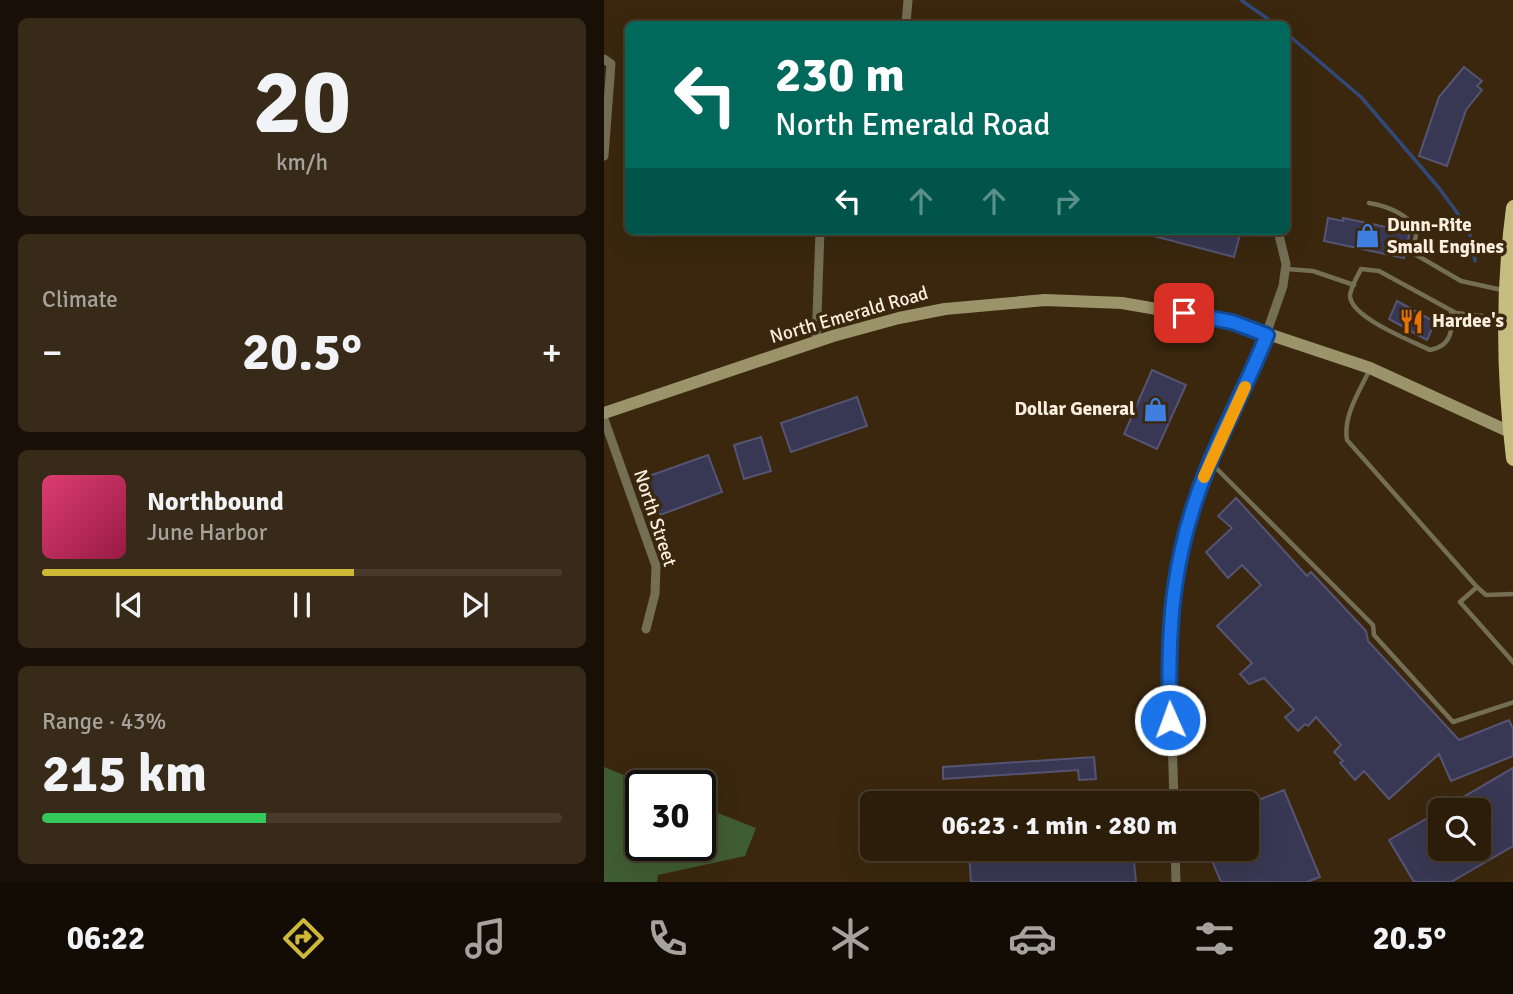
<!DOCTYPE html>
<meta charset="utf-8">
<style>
:root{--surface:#2c1d0a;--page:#382a18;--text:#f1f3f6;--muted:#a6a29c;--line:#483b2b;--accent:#cfb837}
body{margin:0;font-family:Signika,sans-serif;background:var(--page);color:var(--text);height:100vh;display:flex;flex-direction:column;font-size:26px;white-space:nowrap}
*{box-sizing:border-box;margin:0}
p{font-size:23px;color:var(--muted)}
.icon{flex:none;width:38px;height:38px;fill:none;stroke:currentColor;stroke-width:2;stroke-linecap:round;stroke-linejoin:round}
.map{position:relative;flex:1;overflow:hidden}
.details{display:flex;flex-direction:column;gap:18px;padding:18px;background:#181006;width:604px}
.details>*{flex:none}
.hud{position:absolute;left:21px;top:21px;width:665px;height:214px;border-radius:10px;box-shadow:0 7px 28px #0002,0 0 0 2px var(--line);background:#00695c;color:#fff;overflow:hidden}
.tools{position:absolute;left:824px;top:798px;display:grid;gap:14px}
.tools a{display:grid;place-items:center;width:63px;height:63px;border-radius:10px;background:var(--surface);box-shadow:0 7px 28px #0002,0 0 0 2px var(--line);font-size:35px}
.speed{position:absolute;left:21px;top:770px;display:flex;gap:14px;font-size:35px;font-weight:700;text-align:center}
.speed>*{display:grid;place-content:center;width:91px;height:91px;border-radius:50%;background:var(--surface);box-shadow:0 7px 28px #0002,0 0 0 2px var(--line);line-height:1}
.speed .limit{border:4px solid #111;border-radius:10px;background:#fff;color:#111}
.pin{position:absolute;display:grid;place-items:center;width:60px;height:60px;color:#fff;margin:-30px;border-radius:14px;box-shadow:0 4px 10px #0006}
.me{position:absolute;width:77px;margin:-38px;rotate:358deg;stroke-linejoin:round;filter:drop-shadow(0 0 5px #0008)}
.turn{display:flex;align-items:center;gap:24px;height:147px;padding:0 35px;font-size:32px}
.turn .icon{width:91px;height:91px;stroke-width:2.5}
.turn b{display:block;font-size:49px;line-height:60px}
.lanes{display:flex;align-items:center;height:66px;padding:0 35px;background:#0003;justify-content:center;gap:35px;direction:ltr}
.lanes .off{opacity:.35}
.big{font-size:52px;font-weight:800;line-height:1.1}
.details .tile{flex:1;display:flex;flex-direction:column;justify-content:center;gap:10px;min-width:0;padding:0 24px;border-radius:10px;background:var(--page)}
.details .dial{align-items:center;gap:0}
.dial b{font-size:91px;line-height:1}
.song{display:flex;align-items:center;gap:21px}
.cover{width:84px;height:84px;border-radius:10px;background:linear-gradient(135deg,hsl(340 70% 55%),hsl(340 70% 35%))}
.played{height:7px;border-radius:4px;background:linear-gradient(90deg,var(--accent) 60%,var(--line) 60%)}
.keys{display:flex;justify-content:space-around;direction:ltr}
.heat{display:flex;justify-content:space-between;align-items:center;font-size:38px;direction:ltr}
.charge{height:10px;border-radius:5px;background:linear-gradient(90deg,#34c759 43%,var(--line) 0)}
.trip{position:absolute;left:256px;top:791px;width:399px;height:70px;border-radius:10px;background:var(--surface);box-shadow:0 7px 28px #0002,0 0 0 2px var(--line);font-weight:800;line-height:70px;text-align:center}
.dock{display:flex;height:112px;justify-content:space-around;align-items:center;background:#120c04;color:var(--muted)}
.dock .icon{width:49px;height:49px}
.dock .current{color:var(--accent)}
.dock b{font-size:32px;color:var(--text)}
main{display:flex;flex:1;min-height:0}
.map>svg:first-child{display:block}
.green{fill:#3f5d33}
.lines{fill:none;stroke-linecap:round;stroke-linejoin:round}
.stream{stroke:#314879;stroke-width:3.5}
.building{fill:#383854;stroke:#555573;stroke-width:2}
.service{stroke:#736e54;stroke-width:4.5}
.minor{stroke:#736e54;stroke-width:9}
.secondary{stroke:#9b9369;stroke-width:12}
.trunk{stroke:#c8bd80;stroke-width:16}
.route-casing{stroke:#114b97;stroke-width:18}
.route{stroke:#1a73e8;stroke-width:12}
.slow{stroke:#f59e0b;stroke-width:12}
.labels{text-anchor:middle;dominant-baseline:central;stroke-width:7;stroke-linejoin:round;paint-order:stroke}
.poi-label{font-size:19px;font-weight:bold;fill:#faeedf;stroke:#3a270e;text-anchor:start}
.street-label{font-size:19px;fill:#faeedf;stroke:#3a270e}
</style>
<main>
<section class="details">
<div class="tile dial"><b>20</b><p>km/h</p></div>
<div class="tile"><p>Climate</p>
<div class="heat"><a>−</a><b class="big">20.5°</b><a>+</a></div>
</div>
<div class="tile">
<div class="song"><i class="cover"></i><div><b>Northbound</b><p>June Harbor</p></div></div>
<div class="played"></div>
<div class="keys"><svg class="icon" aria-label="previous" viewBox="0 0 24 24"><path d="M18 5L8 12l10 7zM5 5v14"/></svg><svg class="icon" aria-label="pause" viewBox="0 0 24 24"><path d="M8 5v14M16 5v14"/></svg><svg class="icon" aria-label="next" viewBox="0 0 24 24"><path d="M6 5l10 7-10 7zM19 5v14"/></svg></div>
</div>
<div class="tile"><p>Range · 43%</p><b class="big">215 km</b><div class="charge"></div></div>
</section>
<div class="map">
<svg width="910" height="882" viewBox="0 0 910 882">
<rect width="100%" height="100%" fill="#3a270e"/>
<!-- green -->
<path class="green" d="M0,767L47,786H37V845H96V806L152,828L141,856L54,875L53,882H0Z"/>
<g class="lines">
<!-- stream -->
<path class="stream" d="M637,0L671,24
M682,33L757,97L835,188L865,229L871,261"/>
</g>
<!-- building -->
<path class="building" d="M860,67L878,81L873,86L878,90L862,110L843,166L815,156L835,97Z
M724,218L739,221V218L806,232L800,258L720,241Z
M543,231H637L630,257L542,234Z
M793,301L831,322L823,340L785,319Z
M548,370L582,385L553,449L520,434Z
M253,397L263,426L187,452L177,423Z
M157,437L167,471L140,479L130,445Z
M104,455L118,492L56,515L42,477Z
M632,498L703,576L707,572L762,631L764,641L855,740L905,720L909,729V756L847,781L835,754L785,799L760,771L751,780L736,763L739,761L730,752L737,745L712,717L704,726L701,724L694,731L681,717L690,710L660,678L645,684L636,674L648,663L613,626L657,585L638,565L624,578L602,552L628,528L614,516Z
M490,757L492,779L475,780L474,770L339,779V767Z
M909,768V846L847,882H810L785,840L836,811V849H875V810H837Z
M680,790L716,877L703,882H617L603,849H642V805Z
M430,849H501V853L529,851L532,882H367L365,854Z"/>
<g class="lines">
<!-- service -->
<path class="service" d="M765,203C784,206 800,213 813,228L809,253L857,281L898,290
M683,269L709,271L750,285
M847,311C849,329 848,346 826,350C808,341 745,317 746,295C747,287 753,277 757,269L775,271L852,313L897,318
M765,371C755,392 739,416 743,440L873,587L856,602L910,663
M607,463L769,625L770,635L849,722L910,702
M873,587L882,595L910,594"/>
<!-- minor -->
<path class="minor" d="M302,24L304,0
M0,59L7,64L0,156
M212,342L216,231
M0,419L52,566L51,594L42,629
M570,803L565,631L571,577L592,497L652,363L679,286L682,264L674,231
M571,849L572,882"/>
<!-- secondary -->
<path class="secondary" d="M0,413L229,336L295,318L341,309L441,300L518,303L628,322L766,368L906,432"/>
<!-- trunk -->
<path class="trunk" d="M910,208C899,291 900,375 910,458"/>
</g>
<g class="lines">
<defs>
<path id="route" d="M566,720C563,625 568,552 606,462C624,419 646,378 663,335L628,322L580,313"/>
</defs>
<!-- route casing -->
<use href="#route" class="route-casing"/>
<!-- route -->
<use href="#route" class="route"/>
<!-- slow -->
<path class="slow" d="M600,477L641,387"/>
</g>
<!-- icons -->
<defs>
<symbol id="shop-bare" viewBox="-9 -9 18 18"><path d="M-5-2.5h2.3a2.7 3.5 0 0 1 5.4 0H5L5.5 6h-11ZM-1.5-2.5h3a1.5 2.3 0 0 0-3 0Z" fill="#3f7fe0" stroke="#3a270e" stroke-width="2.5" paint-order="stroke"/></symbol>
<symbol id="restaurant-bare" viewBox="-9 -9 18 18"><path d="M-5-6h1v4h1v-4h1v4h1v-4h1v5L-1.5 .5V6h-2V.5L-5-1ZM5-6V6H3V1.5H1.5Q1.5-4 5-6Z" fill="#e8710a" stroke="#3a270e" stroke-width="2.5" paint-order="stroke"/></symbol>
</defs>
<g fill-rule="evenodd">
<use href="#shop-bare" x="746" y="218" width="35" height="35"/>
<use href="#restaurant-bare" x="790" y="304" width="35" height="35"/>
<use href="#shop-bare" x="534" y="392" width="35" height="35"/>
</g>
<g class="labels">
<!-- poi labels -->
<g class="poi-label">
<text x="783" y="225">Dunn-Rite<tspan x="783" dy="22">Small Engines</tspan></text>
<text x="828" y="321">Hardee's</text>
<text x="531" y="409" text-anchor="end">Dollar General</text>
</g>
<!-- street labels -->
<g class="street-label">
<text transform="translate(245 315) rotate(-16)">North Emerald Road</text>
<text transform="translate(51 518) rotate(72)">North Street</text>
</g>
</g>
</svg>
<div class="tools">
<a><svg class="icon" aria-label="search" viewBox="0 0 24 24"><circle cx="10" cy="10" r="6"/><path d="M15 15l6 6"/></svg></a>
</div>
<div class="speed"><div class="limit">30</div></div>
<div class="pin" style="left:580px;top:313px;background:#d93025"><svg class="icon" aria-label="arrive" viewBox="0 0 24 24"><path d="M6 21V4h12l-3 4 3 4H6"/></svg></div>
<svg class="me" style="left:566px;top:720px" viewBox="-20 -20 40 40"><circle r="17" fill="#1a73e8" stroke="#fff" stroke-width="3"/><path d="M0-11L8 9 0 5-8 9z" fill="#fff"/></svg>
<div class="trip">06:23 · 1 min · 280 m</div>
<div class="hud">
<div class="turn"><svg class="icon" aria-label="left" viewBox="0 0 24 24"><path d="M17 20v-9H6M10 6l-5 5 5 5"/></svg><div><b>230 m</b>North Emerald Road</div></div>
<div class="lanes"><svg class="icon" aria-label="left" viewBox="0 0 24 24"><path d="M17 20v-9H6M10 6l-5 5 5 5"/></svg><svg class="icon off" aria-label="ahead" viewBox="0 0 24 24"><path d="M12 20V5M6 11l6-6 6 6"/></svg><svg class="icon off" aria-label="ahead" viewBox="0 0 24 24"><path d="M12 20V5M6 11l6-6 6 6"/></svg><svg class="icon off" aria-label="right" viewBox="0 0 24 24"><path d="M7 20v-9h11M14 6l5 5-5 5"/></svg></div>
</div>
</div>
</main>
<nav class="dock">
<b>06:22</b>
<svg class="icon current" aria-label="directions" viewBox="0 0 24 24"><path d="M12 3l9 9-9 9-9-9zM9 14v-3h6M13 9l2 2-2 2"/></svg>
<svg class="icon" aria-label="music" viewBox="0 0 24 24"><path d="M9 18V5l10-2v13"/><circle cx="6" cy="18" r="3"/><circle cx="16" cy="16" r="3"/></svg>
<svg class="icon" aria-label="phone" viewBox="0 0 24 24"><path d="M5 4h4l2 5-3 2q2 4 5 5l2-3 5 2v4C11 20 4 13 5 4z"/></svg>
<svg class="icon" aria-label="climate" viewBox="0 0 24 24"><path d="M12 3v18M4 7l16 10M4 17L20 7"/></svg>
<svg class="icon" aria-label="car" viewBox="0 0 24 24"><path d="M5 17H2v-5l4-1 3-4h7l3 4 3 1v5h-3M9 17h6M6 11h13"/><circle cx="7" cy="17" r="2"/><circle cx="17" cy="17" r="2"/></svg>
<svg class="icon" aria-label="filters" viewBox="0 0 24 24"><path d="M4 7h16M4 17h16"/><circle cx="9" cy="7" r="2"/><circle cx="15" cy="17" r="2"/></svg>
<b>20.5°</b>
</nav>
